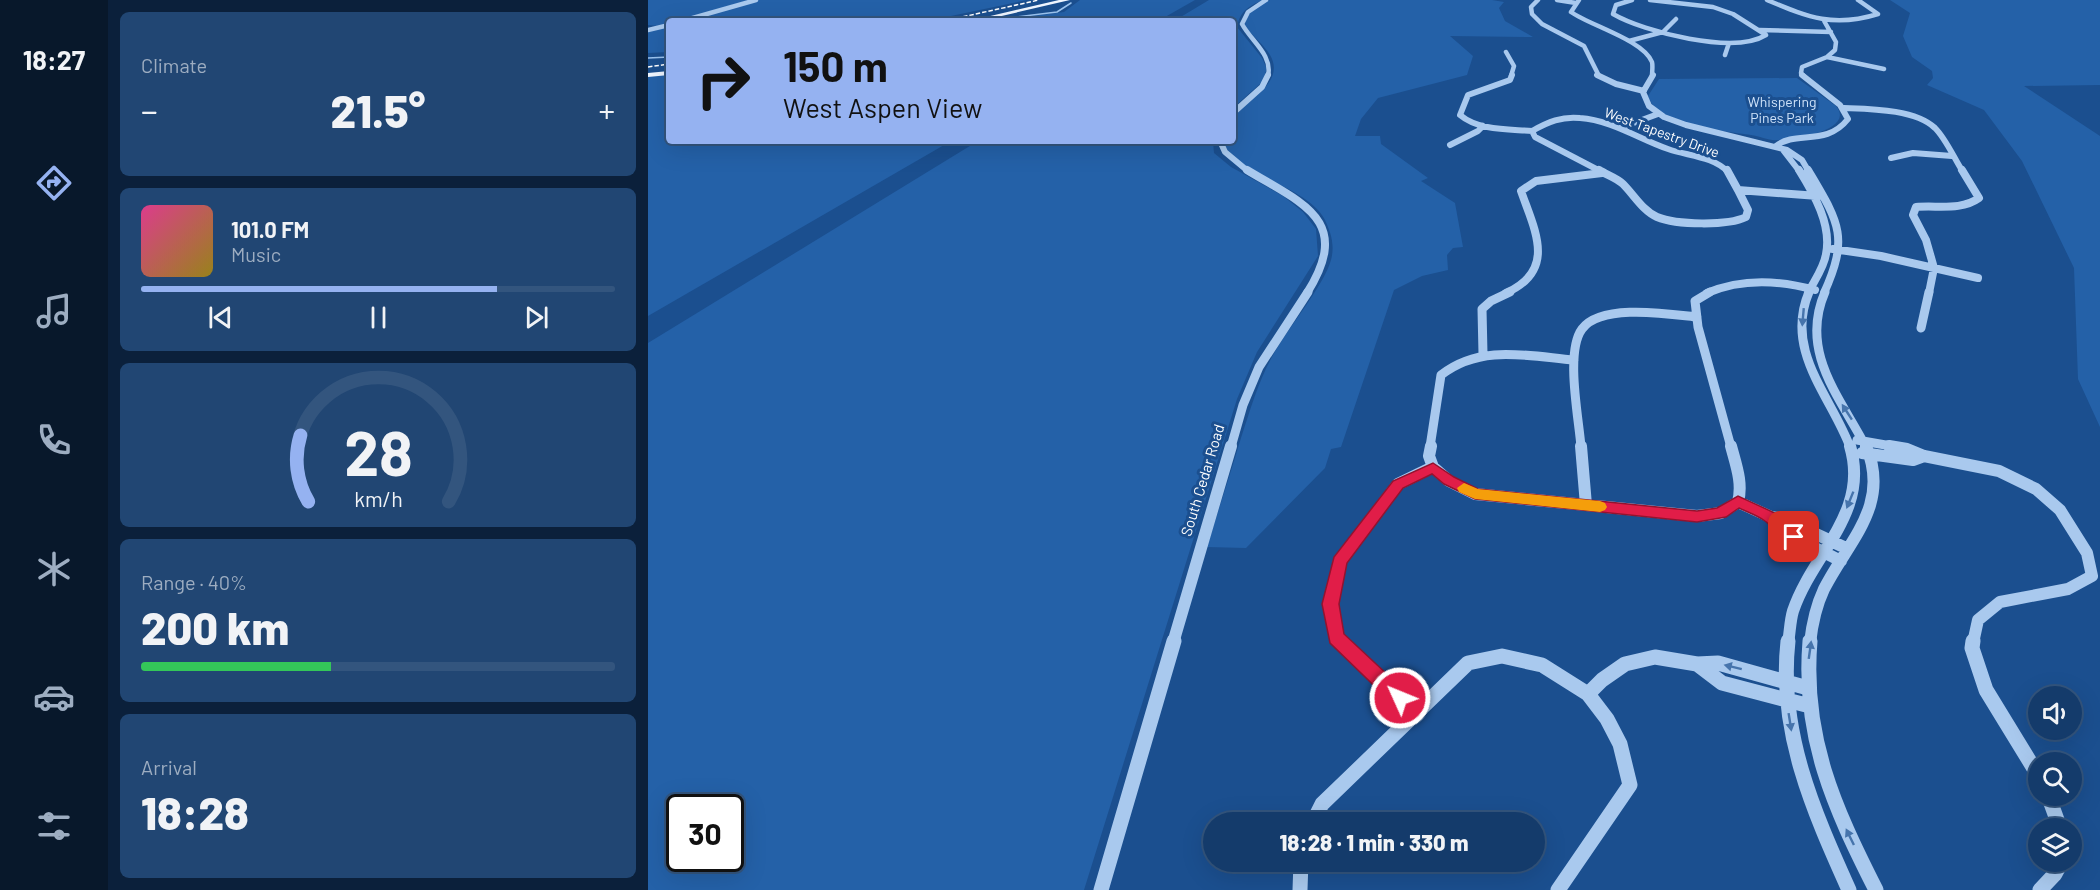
<!DOCTYPE html>
<meta charset="utf-8">
<style>
:root{--surface:#143b6b;--page:#214673;--text:#f1f3f6;--muted:#9dadc1;--line:#33557e;--accent:#95b2f1}
body{margin:0;font-family:Barlow,sans-serif;background:var(--page);color:var(--text);height:100vh;display:flex;flex-direction:column;font-size:22px;white-space:nowrap}
*{box-sizing:border-box;margin:0}
p{font-size:20px;color:var(--muted)}
.icon{flex:none;width:33px;height:33px;fill:none;stroke:currentColor;stroke-width:2;stroke-linecap:round;stroke-linejoin:round}
.map{position:relative;flex:1;overflow:hidden}
.drawer{display:flex;flex-direction:column;gap:12px;padding:12px;background:#0b203b;width:540px}
.drawer>*{flex:none}
.guide{position:absolute;left:18px;top:18px;width:570px;height:126px;border-radius:6px;box-shadow:0 6px 24px #0002,0 0 0 2px var(--line);background:#95b2f1;color:#111;overflow:hidden}
.buttons{position:absolute;left:1380px;top:686px;display:grid;gap:12px}
.buttons a{display:grid;place-items:center;width:54px;height:54px;border-radius:50%;background:var(--surface);box-shadow:0 6px 24px #0002,0 0 0 2px var(--line);font-size:30px}
.speed{position:absolute;left:18px;top:794px;display:flex;gap:12px;font-size:30px;font-weight:700;text-align:center}
.speed>*{display:grid;place-content:center;width:78px;height:78px;border-radius:50%;background:var(--surface);box-shadow:0 6px 24px #0002,0 0 0 2px var(--line);line-height:1}
.speed .limit{border:3px solid #111;border-radius:9px;background:#fff;color:#111}
.pin{position:absolute;display:grid;place-items:center;width:51px;height:51px;color:#fff;margin:-26px;border-radius:12px;box-shadow:0 3px 9px #0006}
.me{position:absolute;width:66px;margin:-33px;rotate:314deg;stroke-linejoin:round;filter:drop-shadow(0 0 4px #0008)}
.turn{display:flex;align-items:center;gap:21px;height:126px;padding:0 18px;font-size:27px}
.turn .icon{width:78px;height:78px;stroke-width:2.5}
.turn b{display:block;font-size:42px;line-height:51px}
.big{font-size:45px;font-weight:800;line-height:1.1}
.drawer .tile{flex:1;display:flex;flex-direction:column;justify-content:center;gap:9px;min-width:0;padding:0 21px;border-radius:9px;background:var(--page)}
.drawer .dial{align-items:center;gap:0}
.dial svg{height:156px;overflow:visible;fill:none;stroke:var(--line);stroke-width:7;stroke-linecap:round;text-anchor:middle}
.dial text{fill:var(--text);stroke:none}
.song{display:flex;align-items:center;gap:18px}
.cover{width:72px;height:72px;border-radius:9px;background:linear-gradient(135deg,hsl(330 70% 55%),hsl(50 70% 35%))}
.played{height:6px;border-radius:3px;background:linear-gradient(90deg,var(--accent) 75%,var(--line) 75%)}
.keys{display:flex;justify-content:space-around;direction:ltr}
.heat{display:flex;justify-content:space-between;align-items:center;font-size:33px;direction:ltr}
.charge{height:9px;border-radius:4px;background:linear-gradient(90deg,#34c759 40%,var(--line) 0)}
.trip{position:absolute;left:555px;top:812px;width:342px;height:60px;border-radius:30px;background:var(--surface);box-shadow:0 6px 24px #0002,0 0 0 2px var(--line);font-weight:800;line-height:60px;text-align:center}
main{display:flex;flex:1;min-height:0}
.dock{display:flex;flex-direction:column;width:108px;justify-content:space-around;align-items:center;background:#08182b;color:var(--muted)}
.dock .icon{width:42px;height:42px}
.dock .selected{color:var(--accent)}
.dock b{font-size:27px;color:var(--text)}
.map>svg:first-child{display:block}
.green{fill:#2461a8;fill-rule:evenodd}
.lines{fill:none;stroke-linecap:round;stroke-linejoin:round}
.stream{stroke:#9cc4f0;stroke-width:1.5}
.minor-far5{stroke:#a9c9ee;stroke-width:4.5}
.minor-far4{stroke:#a9c9ee;stroke-width:6}
.minor-far3{stroke:#a9c9ee;stroke-width:8}
.minor-far2{stroke:#a9c9ee;stroke-width:9}
.minor-far1{stroke:#a9c9ee;stroke-width:12}
.minor{stroke:#a9c9ee;stroke-width:15}
.major{fill:#f0f6ff;fill-rule:evenodd}
.rail{stroke:#fff;stroke-width:1.5;stroke-dasharray:4.5 2;stroke-linecap:butt}
.oneway{fill:#4674ac}
.route{fill:#e11d48;stroke:#92132f;stroke-width:1.5}
.slow{fill:#f59e0b}
.labels{text-anchor:middle;dominant-baseline:central;stroke-width:6;stroke-linejoin:round;paint-order:stroke}
.far-park-label{font-size:14px;fill:#cfe3fa;stroke:#1b4f8f}
.far-street-label{font-size:14px;fill:#fff;stroke:#1b4f8f}
.street-label{font-size:15px;fill:#fff;stroke:#1b4f8f}
</style>
<main>
<nav class="dock">
<b>18:27</b>
<svg class="icon selected" aria-label="directions" viewBox="0 0 24 24"><path d="M12 3l9 9-9 9-9-9zM9 14v-3h6M13 9l2 2-2 2"/></svg>
<svg class="icon" aria-label="music" viewBox="0 0 24 24"><path d="M9 18V5l10-2v13"/><circle cx="6" cy="18" r="3"/><circle cx="16" cy="16" r="3"/></svg>
<svg class="icon" aria-label="phone" viewBox="0 0 24 24"><path d="M5 4h4l2 5-3 2q2 4 5 5l2-3 5 2v4C11 20 4 13 5 4z"/></svg>
<svg class="icon" aria-label="climate" viewBox="0 0 24 24"><path d="M12 3v18M4 7l16 10M4 17L20 7"/></svg>
<svg class="icon" aria-label="car" viewBox="0 0 24 24"><path d="M5 17H2v-5l4-1 3-4h7l3 4 3 1v5h-3M9 17h6M6 11h13"/><circle cx="7" cy="17" r="2"/><circle cx="17" cy="17" r="2"/></svg>
<svg class="icon" aria-label="filters" viewBox="0 0 24 24"><path d="M4 7h16M4 17h16"/><circle cx="9" cy="7" r="2"/><circle cx="15" cy="17" r="2"/></svg>
</nav>
<section class="drawer">
<div class="tile"><p>Climate</p>
<div class="heat"><a>−</a><b class="big">21.5°</b><a>+</a></div>
</div>
<div class="tile">
<div class="song"><i class="cover"></i><div><b>101.0 FM</b><p>Music</p></div></div>
<div class="played"></div>
<div class="keys"><svg class="icon" aria-label="previous" viewBox="0 0 24 24"><path d="M18 5L8 12l10 7zM5 5v14"/></svg><svg class="icon" aria-label="pause" viewBox="0 0 24 24"><path d="M8 5v14M16 5v14"/></svg><svg class="icon" aria-label="next" viewBox="0 0 24 24"><path d="M6 5l10 7-10 7zM19 5v14"/></svg></div>
</div>
<div class="tile dial"><svg viewBox="0 0 100 80">
<path d="M14 69A42 42 0 1 1 86 69"/>
<path d="M14 69A42 42 0 0 1 10 35" stroke="#95b2f1"/>
<text x="50" y="56" font-size="32" font-weight="700">28</text>
<text x="50" y="72" font-size="11">km/h</text>
</svg></div>
<div class="tile"><p>Range · 40%</p><b class="big">200 km</b><div class="charge"></div></div>
<div class="tile"><p>Arrival</p><b class="big">18:28</b></div>
</section>
<div class="map">
<svg width="1452" height="890" viewBox="0 0 1452 890">
<rect width="100%" height="100%" fill="#1b4f8f"/>
<!-- green -->
<path class="green" d="M0,0H101L29,21H21V23L11,26L0,25Z
M111,0H379L279,21H40Z
M432,0H547L510,21H345L416,12Z
M561,0H615C601,6 592,11 589,27L614,58L619,69L614,82L585,108V21H526Z
M622,0H844L856,2L851,8L857,21L885,37L802,36L825,56L819,75L730,98L713,119L707,136H732L733,144L780,178L773,181L807,203L815,247L805,248L799,255L800,270L774,276L746,290L693,447L683,449L677,468L598,548L559,547C570,511 582,475 593,438C602,411 610,382 624,357C638,330 676,286 683,260C687,245 683,233 677,220C660,185 581,174 576,141H585V117C600,100 638,82 622,55C616,45 605,36 597,27C597,12 610,6 622,0Z
M1242,0H1452V85L1376,86L1452,136V427L1430,379L1426,268L1374,161L1336,110L1279,85L1285,78L1284,71L1264,57L1255,36L1262,13Z
M21,27V52L0,53V32Z
M21,73V141H303L0,316V75Z
M1149,78L1188,106C1208,130 1146,140 1130,140C1121,141 1112,136 1103,135C1077,131 1009,126 1000,96L1011,79Z
M330,141H565L566,153L583,167L635,196L655,212L668,229L670,256L609,352L589,399L436,890H0V343ZM32,807H82V858H32Z"/>
<g class="lines">
<!-- stream -->
<path class="stream" d="M336,21L409,12L423,3
M0,58L21,57"/>
<!-- minor-far5 -->
<path class="minor-far5" d="M618,0L600,12L594,24C603,41 625,55 620,76
M890,0L883,7L884,14L894,24L936,46L951,76
M909,0L928,3
M931,0L923,12C943,26 995,40 1004,62C1005,66 1004,72 1004,76
M984,0L968,5L965,14C996,32 1086,55 1118,35L1085,14L1065,7L1002,0
M1119,0C1160,17 1185,28 1230,14L1210,0
M34,21L108,0
M0,30L21,25
M1111,30L1183,32
M981,41L1015,32L1028,19
M858,52L866,66L863,76
M1077,55L1081,43
M1179,57L1236,69
M1156,76L1153,73L1154,67L1179,57L1187,50L1188,42L1175,19"/>
<!-- minor-far4 -->
<path class="minor-far4" d="M864,75L862,80L820,95L812,115C831,131 861,129 884,131
M949,75L968,84L996,91
M1005,75L995,92L1001,106L1016,117L1038,125L1139,150L1154,160L1161,172
M1196,108C1222,109 1267,109 1287,128C1298,139 1306,158 1315,172
M585,113L614,87L620,75
M972,128L1010,114
M884,131L887,137L954,172
M884,131C900,122 914,116 932,118C963,120 991,139 1020,149C1039,156 1065,156 1080,172
M572,141L577,152L601,172
M802,145L830,131L835,126
M1128,146C1148,130 1178,147 1200,119L1192,105L1154,75
M1135,150L1152,172
M1243,158L1265,153L1304,156"/>
<!-- minor-far3 -->
<path class="minor-far3" d="M599,170C655,204 705,220 659,293
M951,170C959,175 969,178 975,184C986,195 995,211 1009,217C1028,225 1080,226 1098,217L1100,210L1090,190L1170,196
M1079,170L1090,190
M1151,170C1166,194 1184,225 1178,254C1176,268 1166,281 1160,293
M1160,170C1190,221 1202,236 1176,293
M1185,249L1233,256L1330,278
M858,293C909,270 887,231 873,191L888,181L954,173
M1059,293C1094,278 1131,280 1167,290
M1281,293L1286,268L1278,240L1265,215L1268,207C1289,205 1313,211 1331,198L1314,170"/>
<!-- minor-far2 -->
<path class="minor-far2" d="M1062,292L1047,301L1050,327L1083,447
M1161,292C1136,351 1183,396 1202,447
M1177,292C1151,352 1192,397 1218,447
M1273,328L1281,292
M835,354L834,309L843,301L862,292
M1209,440L1249,447
M583,447L595,405L611,367L660,292
M782,447L793,375C832,344 880,356 926,360
M933,447C931,419 917,352 934,329C953,303 1021,314 1049,317"/>
<!-- minor-far1 -->
<path class="minor-far1" d="M783,446L781,456L785,467
M933,446L938,505
M1083,446C1088,465 1095,483 1090,502
M1241,446L1259,449L1276,456L1351,471L1388,489L1412,510L1439,553L1444,576L1420,589L1352,602L1330,620L1325,643
M1214,453L1265,460L1276,456
M785,467L801,481L827,494L1049,516L1073,513L1090,502L1123,517L1136,519L1200,549
M1123,517L1132,530L1193,561
M525,643L583,446
M694,643L688,637L682,604L691,561L750,484L785,467
M1140,643C1142,632 1142,621 1145,611C1165,552 1222,513 1202,446
M1162,643C1164,625 1168,606 1176,589C1201,540 1243,505 1218,446"/>
<!-- minor -->
<path class="minor" d="M692,641L768,713
M1140,641C1130,731 1165,810 1201,890
M1162,641C1154,737 1186,807 1228,890
M1325,641L1324,648L1338,690L1390,775
M1049,664L1074,683L1162,706
M940,694L954,680L977,664L1007,657L1049,664L1070,663L1160,688
M1400,795L1412,828
M665,822L674,804L820,663L854,656L894,665L940,694L959,719L972,744L982,785L910,890
M453,890L526,641
M652,890L653,861
M1392,890L1407,874L1414,861"/>
<!-- major -->
<path class="major" d="M411,0H422L332,21H321Z
M21,71V75L0,77V73Z"/>
<!-- rail -->
<path class="rail" d="M296,21L391,0
M0,67L21,64"/>
</g>
<!-- one-way arrows -->
<defs><path id="oneway-solid" d="M-6-.8H1V-3.2L6.5 0L1 3.2V.8H-6Z" transform="scale(1.5)"/></defs>
<g class="oneway">
<use href="#oneway-solid" transform="translate(1155 317) rotate(95)"/>
<use href="#oneway-solid" transform="translate(1199 412) rotate(-123)"/>
<use href="#oneway-solid" transform="translate(1202 500) rotate(112)"/>
<use href="#oneway-solid" transform="translate(1162 650) rotate(-82)"/>
<use href="#oneway-solid" transform="translate(1085 667) rotate(-166)"/>
<use href="#oneway-solid" transform="translate(1142 722) rotate(81)"/>
<use href="#oneway-solid" transform="translate(1202 837) rotate(-116)"/>
</g>
<!-- route -->
<path class="route" d="M785,463L806,477L830,489L1049,511L1069,508L1090,496L1129,514L1137,525L1152,533L1154,537L1152,541C1133,547 1127,528 1117,521C1109,515 1099,512 1091,508L1078,517L1049,522L827,499L796,484L784,474L755,488L699,563L691,604L696,634L758,692L761,698L758,704L752,707L745,704L682,643L674,604L686,557L745,481Z"/>
<!-- slow -->
<path class="slow" d="M816,483L830,489L952,501L957,503L959,507L957,510L952,512L827,499L811,492L809,488Z"/>
<g class="labels">
<!-- far-park labels -->
<g class="far-park-label">
<text x="1134" y="101">Whispering<tspan x="1134" dy="16">Pines Park</tspan></text>
</g>
<!-- far-street labels -->
<g class="far-street-label">
<text transform="translate(1014 132) rotate(20)">West Tapestry Drive</text>
</g>
<!-- street labels -->
<g class="street-label">
<text transform="translate(554 480) rotate(-73)">South Cedar Road</text>
</g>
</g>
</svg>
<div class="buttons">
<a><svg class="icon" aria-label="sound" viewBox="0 0 24 24"><path d="M4 9h4l5-4v14l-5-4H4zM17 9q2 3 0 6"/></svg></a>
<a><svg class="icon" aria-label="search" viewBox="0 0 24 24"><circle cx="10" cy="10" r="6"/><path d="M15 15l6 6"/></svg></a>
<a><svg class="icon" aria-label="layers" viewBox="0 0 24 24"><path d="M12 4l9 5-9 5-9-5zM3 14l9 5 9-5"/></svg></a>
</div>
<div class="speed"><div class="limit">30</div></div>
<div class="pin" style="left:1146px;top:537px;background:#d93025"><svg class="icon" aria-label="arrive" viewBox="0 0 24 24"><path d="M6 21V4h12l-3 4 3 4H6"/></svg></div>
<svg class="me" style="left:752px;top:698px" viewBox="-20 -20 40 40"><circle r="17" fill="#e11d48" stroke="#fff" stroke-width="3"/><path d="M0-11L8 9 0 5-8 9z" fill="#fff"/></svg>
<div class="trip">18:28 · 1 min · 330 m</div>
<div class="guide">
<div class="turn"><svg class="icon" aria-label="right" viewBox="0 0 24 24"><path d="M7 20v-9h11M14 6l5 5-5 5"/></svg><div><b>150 m</b>West Aspen View</div></div>
</div>
</div>
</main>
